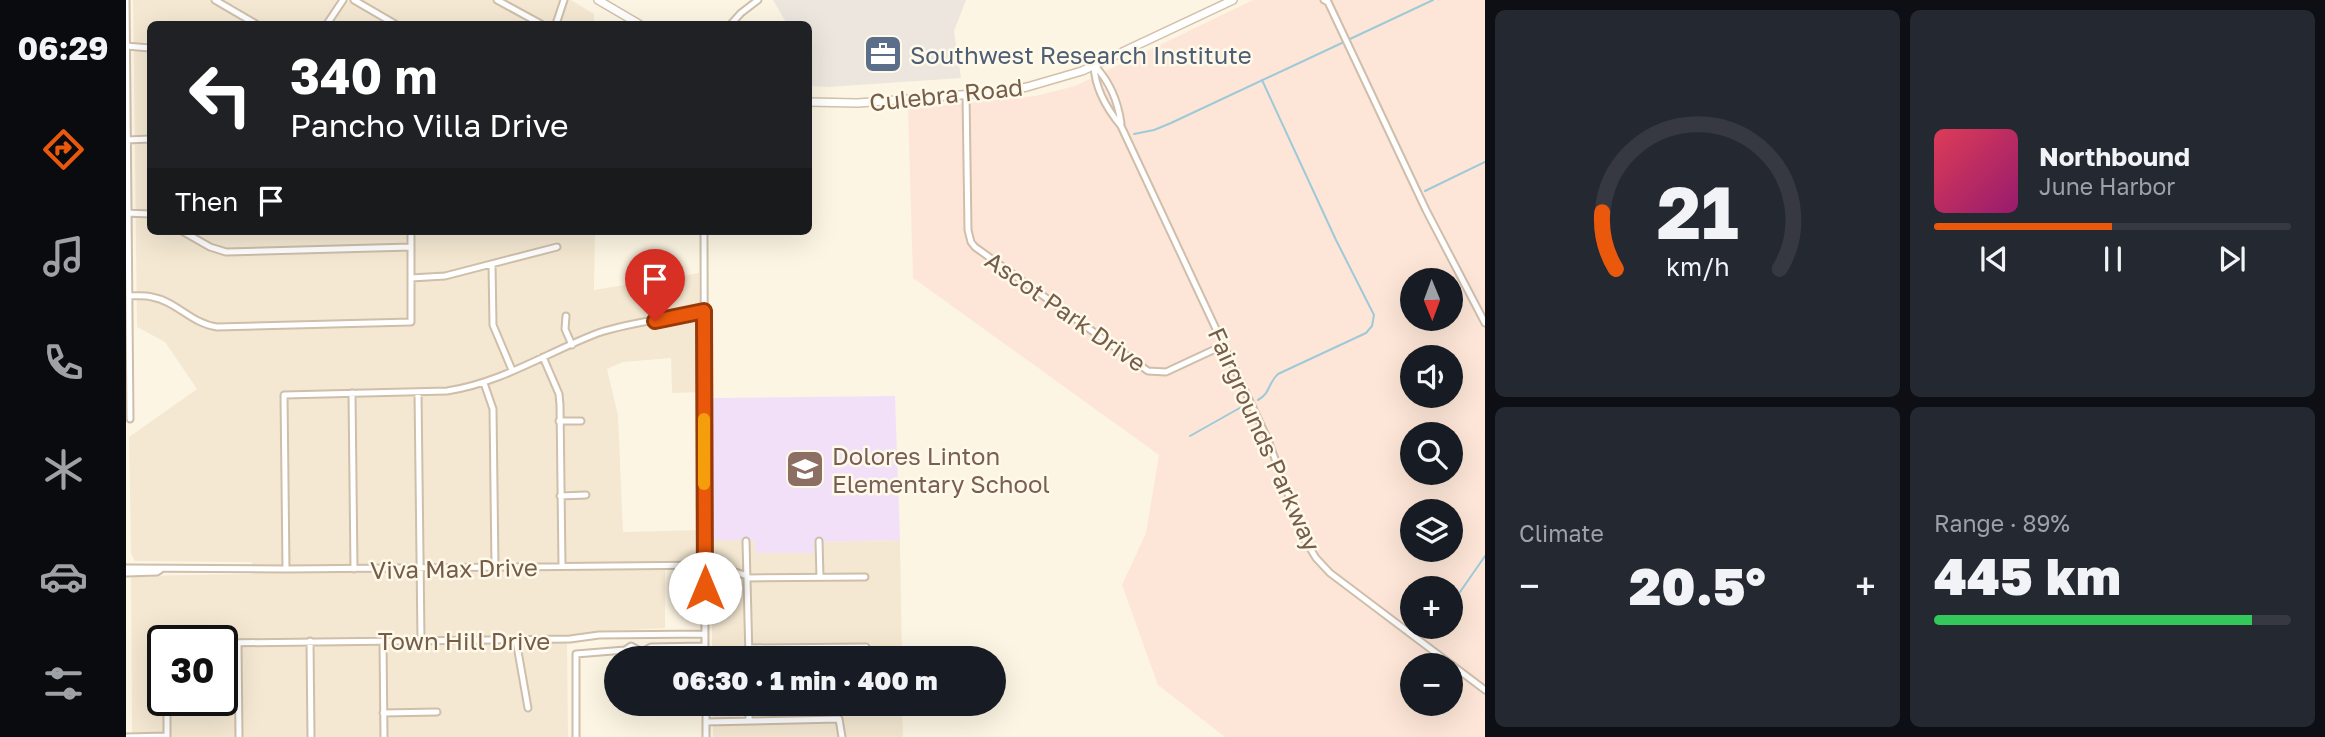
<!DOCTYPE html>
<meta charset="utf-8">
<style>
:root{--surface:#171b24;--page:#242831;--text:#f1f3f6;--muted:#9ea1a6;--line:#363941;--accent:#ea580c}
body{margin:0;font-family:"Golos Text",sans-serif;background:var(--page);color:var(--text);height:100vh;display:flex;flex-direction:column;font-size:26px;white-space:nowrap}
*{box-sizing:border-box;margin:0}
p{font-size:23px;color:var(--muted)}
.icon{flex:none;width:38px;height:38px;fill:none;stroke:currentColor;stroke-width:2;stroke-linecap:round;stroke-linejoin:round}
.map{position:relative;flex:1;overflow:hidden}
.drawer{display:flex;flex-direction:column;gap:10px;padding:10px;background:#0d0f14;width:840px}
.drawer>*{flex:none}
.banner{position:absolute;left:21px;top:21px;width:665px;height:214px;border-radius:10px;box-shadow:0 7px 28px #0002;background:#202124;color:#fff;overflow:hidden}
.needle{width:46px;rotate:179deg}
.buttons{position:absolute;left:1274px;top:268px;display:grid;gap:14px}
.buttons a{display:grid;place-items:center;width:63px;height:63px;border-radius:50%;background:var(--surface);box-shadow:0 7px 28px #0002;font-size:35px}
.speed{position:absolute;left:21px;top:625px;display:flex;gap:14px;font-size:35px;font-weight:700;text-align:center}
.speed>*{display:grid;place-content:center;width:91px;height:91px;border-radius:50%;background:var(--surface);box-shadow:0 7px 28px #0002;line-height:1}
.speed .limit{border:4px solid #111;border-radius:10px;background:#fff;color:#111}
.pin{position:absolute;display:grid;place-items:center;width:60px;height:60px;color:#fff;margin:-72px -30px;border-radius:50% 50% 50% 0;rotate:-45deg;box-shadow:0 0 7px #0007}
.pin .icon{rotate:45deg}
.me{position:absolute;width:77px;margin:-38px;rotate:0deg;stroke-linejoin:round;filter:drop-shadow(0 0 5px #0008)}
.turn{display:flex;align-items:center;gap:24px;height:147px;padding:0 28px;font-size:32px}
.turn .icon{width:91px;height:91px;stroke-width:2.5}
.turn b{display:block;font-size:49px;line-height:60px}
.then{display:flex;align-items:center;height:66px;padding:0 28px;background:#0003;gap:14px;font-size:26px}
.big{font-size:52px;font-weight:800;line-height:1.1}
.drawer .tile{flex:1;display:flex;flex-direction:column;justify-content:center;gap:10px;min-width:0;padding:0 24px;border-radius:10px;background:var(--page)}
.drawer .dial{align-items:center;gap:0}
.dial svg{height:182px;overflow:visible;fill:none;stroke:var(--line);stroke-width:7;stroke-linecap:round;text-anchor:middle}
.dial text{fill:var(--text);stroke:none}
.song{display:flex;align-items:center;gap:21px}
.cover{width:84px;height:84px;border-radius:10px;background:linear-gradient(135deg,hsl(350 70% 55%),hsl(320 70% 35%))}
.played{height:7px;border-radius:4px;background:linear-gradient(90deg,var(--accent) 50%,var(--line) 50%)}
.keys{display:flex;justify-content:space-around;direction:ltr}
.heat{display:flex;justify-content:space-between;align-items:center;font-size:38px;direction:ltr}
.charge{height:10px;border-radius:5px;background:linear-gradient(90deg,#34c759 89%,var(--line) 0)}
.drawer .tiles{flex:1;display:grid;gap:10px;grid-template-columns:repeat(2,1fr)}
.trip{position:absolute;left:478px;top:646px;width:402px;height:70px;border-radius:35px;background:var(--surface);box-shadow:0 7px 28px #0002;font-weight:800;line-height:70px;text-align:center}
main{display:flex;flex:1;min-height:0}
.tab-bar{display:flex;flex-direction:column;width:126px;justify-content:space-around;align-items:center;background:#090b0e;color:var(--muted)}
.tab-bar .icon{width:49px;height:49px}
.tab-bar .on{color:var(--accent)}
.tab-bar b{font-size:32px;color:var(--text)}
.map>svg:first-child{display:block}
.residential{fill:#f4e8d2;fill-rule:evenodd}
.commercial{fill:#fde6d7;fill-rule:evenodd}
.industrial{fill:#ece6de}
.education{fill:#f2e0f9}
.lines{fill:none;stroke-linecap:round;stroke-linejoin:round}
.stream{stroke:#9ec9d8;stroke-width:2}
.minor-casing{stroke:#cebeaa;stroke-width:9}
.secondary-casing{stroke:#d3c0aa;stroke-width:10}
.minor{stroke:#fff;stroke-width:5}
.secondary{stroke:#fff;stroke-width:7}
.route-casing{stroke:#983908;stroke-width:18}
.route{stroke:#ea580c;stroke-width:12}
.slow{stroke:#f59e0b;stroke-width:12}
.labels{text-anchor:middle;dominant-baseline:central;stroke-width:5;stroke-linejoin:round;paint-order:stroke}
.service-label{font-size:24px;fill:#4e5e75;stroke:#fff9ea;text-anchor:start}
.street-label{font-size:24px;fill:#755d49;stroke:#fff9ea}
.education-label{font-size:24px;fill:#785e54;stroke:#fff9ea;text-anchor:start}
</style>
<main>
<nav class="tab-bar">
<b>06:29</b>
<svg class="icon on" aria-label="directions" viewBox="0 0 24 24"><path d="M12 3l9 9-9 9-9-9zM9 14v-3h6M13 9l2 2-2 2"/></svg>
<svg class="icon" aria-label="music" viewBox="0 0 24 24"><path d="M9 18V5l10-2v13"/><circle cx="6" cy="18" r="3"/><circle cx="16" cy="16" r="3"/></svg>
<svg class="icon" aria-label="phone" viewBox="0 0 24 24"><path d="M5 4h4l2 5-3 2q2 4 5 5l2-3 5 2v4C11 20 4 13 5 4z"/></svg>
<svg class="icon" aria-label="climate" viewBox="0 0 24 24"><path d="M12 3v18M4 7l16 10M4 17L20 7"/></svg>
<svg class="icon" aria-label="car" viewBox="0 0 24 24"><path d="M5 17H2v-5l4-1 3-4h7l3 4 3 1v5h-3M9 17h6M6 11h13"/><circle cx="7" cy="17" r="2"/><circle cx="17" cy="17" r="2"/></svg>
<svg class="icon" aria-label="filters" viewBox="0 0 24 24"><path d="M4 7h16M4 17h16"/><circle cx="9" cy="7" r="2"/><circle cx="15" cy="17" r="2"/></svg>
</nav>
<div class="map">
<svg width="1359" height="737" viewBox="0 0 1359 737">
<rect width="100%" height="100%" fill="#fdf5e3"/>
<!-- residential -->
<path class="residential" d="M7,0H445L468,14V24H24V231H469L468,290L573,273L575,392L546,393L545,358L497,362L481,369L492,415L497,532L575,530V561L539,562V628L479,631L441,636L442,737H6L5,576L127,574L126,562L9,561L5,553L3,437L71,389L39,342L11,327ZM37,640H96V700H37Z
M586,540H628L631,553H688V542L774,540L776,658H586Z
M587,704H776L777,737H587Z"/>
<!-- commercial -->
<path class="commercial" d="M1127,0H1359V737H1099L1032,685L996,585L1020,533L1033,455L787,278L782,109L909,96L949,86ZM1286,280H1325V318H1286ZM1286,357H1325V396H1286ZM1286,434H1325V472H1286ZM1286,511H1325V550H1286ZM1286,588H1325V626H1286ZM1286,665H1325V704H1286Z"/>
<!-- industrial -->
<path class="industrial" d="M647,0H840L828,31L835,78L703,87L683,86L682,24H661Z"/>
<!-- education -->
<path class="education" d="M769,396L774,540L688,542V553H630L628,540H586L587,398Z"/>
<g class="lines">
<!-- stream -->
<path class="stream" d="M1224,39L1307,0
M1008,134L1028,130L1045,123L1218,42
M1299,191L1359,162
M1132,400C1144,394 1142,383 1152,374L1240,333L1246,326L1248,315L1210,240L1136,80
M1064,436L1119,405
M1325,605L1359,556
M1302,638L1310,626"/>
<defs>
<path id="minor" d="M0,0L4,419
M89,0L130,24
M228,0L269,24
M371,0L415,24
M1198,0L1202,2L1300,210L1359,323
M201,24L217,0
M430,24L438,0
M605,24L615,13L632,0
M0,46L24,48
M968,66C969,88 981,109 995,126L1142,440L1179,540L1190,558L1204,573L1359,690
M969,66C983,81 992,102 995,123
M840,94L842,230L845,242L849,247L1022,371L1040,372L1098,345
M1,140L24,139
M0,213L24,214
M56,231L84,247L100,252L285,247
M578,231L579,658
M366,264L367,325L386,370
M285,278L319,276L431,247
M3,296C11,296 18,295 26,297C50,301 66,324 91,327L285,322V231
M440,316L439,329L446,345
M417,357L433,394L434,405L436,566
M358,383L367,409L369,567
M292,392L295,640
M226,393L228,569
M433,421H455
M434,496L460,495
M620,541L623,658
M693,541L694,577
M0,568L160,569L589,565L621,576
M160,569L158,395L321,391C375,383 422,352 472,333C504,322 545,318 578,311
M0,573L31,572L34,570
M621,578L739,577
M390,640L402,708
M184,641L185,737
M257,641L258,737
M96,643L444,639L473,635L579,634
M112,643L113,737
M622,648L740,647
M41,700V737
M580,704V737
M623,704V720
M539,705V704
M257,713L311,712
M580,722L713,719L716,737
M0,737L41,736
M450,737V654L499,650L505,646L516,652L525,647L579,646"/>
<path id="secondary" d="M472,0L513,24
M682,102L732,103L873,92L901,87L956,71L1107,0"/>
</defs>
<!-- minor casing -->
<use href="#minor" class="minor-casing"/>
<!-- secondary casing -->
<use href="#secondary" class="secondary-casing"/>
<!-- minor -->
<use href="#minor" class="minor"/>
<!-- secondary -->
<use href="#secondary" class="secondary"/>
</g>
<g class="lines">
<defs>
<path id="route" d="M529,321L578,311L579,588"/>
</defs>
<!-- route casing -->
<use href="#route" class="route-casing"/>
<!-- route -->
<use href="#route" class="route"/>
<!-- slow -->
<path class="slow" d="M578,419V484"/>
</g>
<!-- icons -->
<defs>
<symbol id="office-square" viewBox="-11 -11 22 22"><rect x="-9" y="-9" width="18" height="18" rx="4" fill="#5c6f8a" stroke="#fff9ea"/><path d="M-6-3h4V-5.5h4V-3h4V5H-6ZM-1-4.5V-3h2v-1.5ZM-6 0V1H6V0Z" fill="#fff"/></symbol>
<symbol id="school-square" viewBox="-11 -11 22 22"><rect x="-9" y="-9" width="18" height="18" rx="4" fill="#8d6e63" stroke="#fff9ea"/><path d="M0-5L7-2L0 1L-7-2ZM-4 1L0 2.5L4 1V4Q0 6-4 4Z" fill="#fff"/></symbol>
</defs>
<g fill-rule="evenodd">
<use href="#office-square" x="735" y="32" width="44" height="44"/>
<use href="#school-square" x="657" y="447" width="44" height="44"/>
</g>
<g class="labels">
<!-- service labels -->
<g class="service-label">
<text x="784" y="54">Southwest Research Institute</text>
</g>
<!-- street labels -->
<g class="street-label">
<text transform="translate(820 94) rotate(-6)">Culebra Road</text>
<text transform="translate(940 311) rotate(35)">Ascot Park Drive</text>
<text transform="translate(1139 439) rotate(66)">Fairgrounds Parkway</text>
<text transform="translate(328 568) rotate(-1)">Viva Max Drive</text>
<text x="338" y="640">Town Hill Drive</text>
</g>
<!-- education labels -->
<g class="education-label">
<text x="706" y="455">Dolores Linton<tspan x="706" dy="28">Elementary School</tspan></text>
</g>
</g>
</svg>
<div class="buttons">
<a><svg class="needle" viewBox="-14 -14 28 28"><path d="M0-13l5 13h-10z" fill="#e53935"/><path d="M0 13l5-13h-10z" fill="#9ea1a6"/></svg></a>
<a><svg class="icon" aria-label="sound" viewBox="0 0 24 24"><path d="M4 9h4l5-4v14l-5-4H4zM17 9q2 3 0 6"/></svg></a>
<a><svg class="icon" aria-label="search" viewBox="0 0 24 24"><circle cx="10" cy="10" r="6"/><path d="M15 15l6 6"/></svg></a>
<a><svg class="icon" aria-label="layers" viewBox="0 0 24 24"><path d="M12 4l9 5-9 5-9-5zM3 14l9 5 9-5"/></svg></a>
<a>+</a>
<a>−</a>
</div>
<div class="speed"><div class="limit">30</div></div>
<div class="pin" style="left:529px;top:321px;background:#d93025"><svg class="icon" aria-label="arrive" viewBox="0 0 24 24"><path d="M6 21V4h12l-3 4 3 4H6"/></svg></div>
<svg class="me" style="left:579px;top:588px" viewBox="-20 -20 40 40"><circle r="19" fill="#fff"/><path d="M0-13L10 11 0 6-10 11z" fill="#ea580c"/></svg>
<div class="trip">06:30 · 1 min · 400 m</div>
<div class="banner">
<div class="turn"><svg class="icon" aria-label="left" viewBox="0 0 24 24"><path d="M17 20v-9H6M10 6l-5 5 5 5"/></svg><div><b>340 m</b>Pancho Villa Drive</div></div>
<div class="then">Then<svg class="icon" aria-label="arrive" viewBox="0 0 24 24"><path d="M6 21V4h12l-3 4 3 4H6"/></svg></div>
</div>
</div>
<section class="drawer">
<div class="tiles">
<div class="tile dial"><svg viewBox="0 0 100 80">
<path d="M14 69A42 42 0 1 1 86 69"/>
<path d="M14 69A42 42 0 0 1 8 44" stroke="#ea580c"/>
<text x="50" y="56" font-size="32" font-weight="700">21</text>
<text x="50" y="72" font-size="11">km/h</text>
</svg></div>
<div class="tile">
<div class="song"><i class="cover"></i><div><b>Northbound</b><p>June Harbor</p></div></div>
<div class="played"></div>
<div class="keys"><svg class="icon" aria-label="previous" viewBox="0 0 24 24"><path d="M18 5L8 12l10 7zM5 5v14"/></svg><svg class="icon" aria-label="pause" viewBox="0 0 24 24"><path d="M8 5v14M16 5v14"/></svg><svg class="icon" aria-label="next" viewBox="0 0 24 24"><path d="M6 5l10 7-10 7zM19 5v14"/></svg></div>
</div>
<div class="tile"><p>Climate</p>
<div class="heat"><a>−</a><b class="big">20.5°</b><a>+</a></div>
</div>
<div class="tile"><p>Range · 89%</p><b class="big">445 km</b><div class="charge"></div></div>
</div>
</section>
</main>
